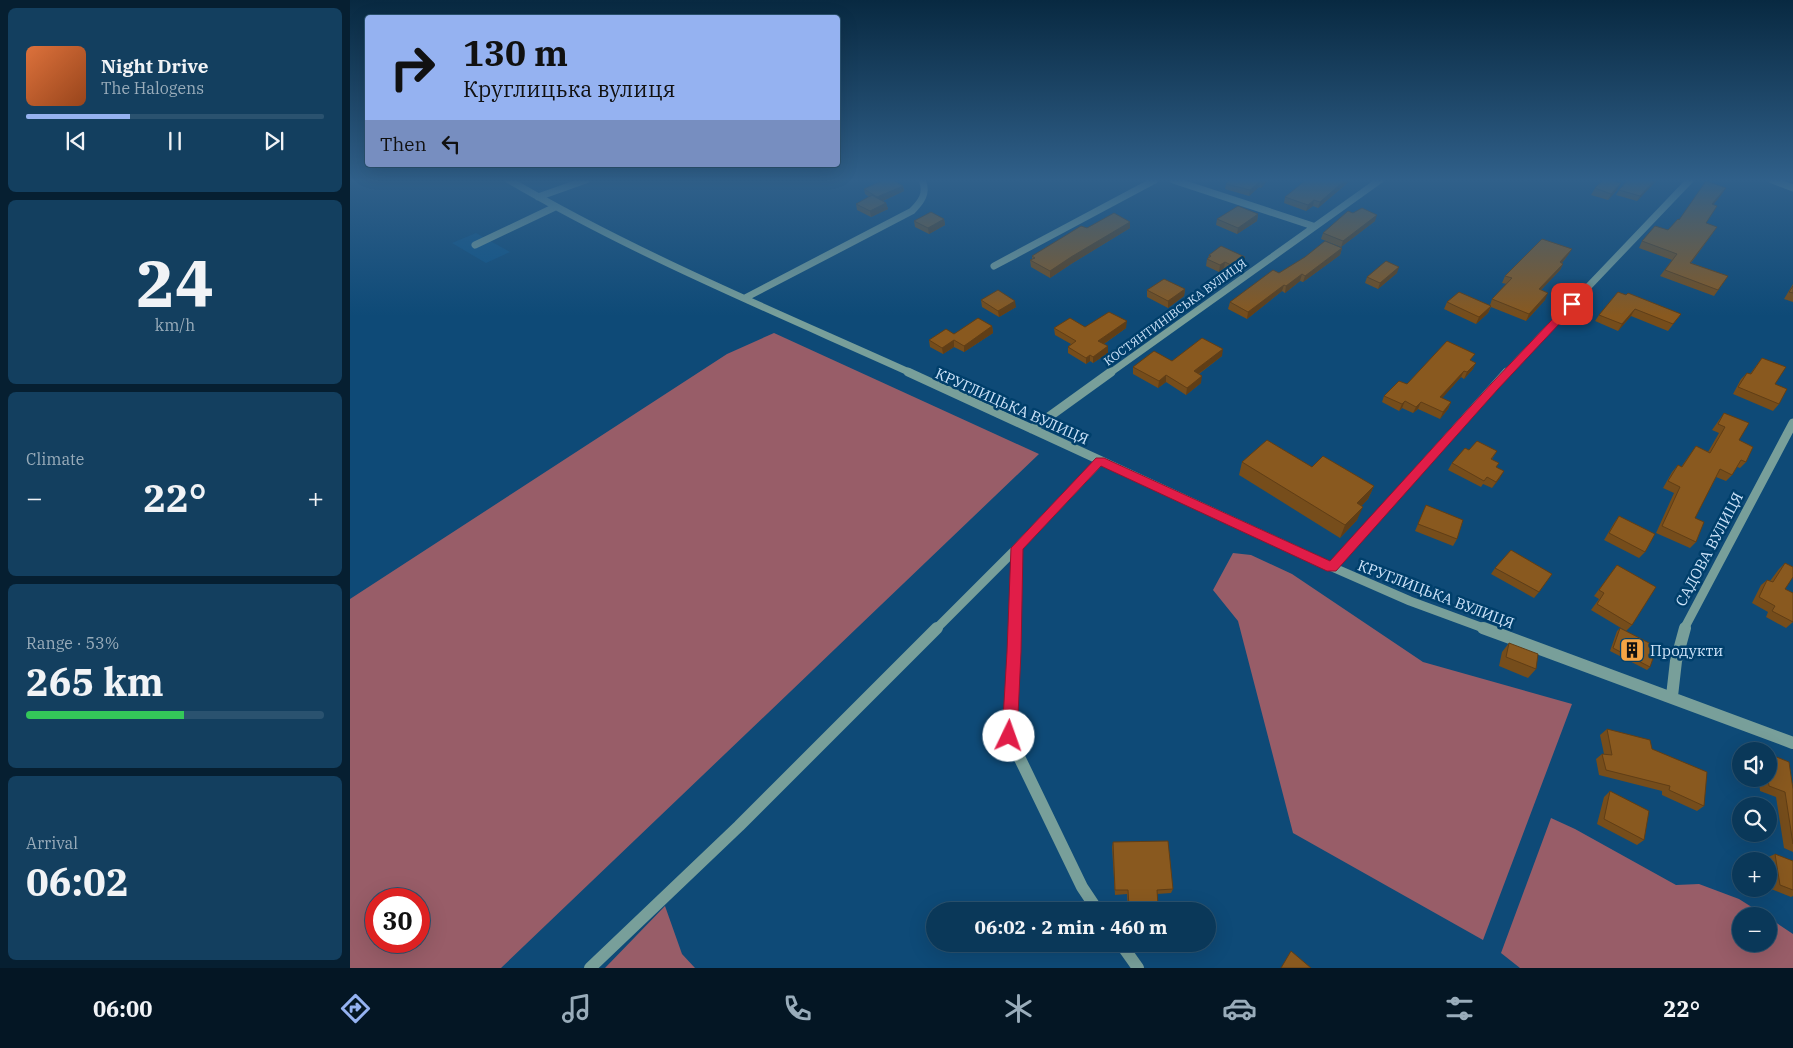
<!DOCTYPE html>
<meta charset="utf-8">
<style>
:root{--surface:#0a3859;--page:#133f5f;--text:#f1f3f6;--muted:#99acba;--line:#2a526f;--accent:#95b2f1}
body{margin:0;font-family:"IBM Plex Serif",serif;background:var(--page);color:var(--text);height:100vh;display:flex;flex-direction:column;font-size:19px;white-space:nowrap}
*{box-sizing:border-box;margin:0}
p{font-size:16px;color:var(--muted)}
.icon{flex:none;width:28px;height:28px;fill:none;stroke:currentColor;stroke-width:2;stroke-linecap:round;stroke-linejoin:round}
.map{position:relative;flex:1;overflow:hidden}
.details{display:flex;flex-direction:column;gap:8px;padding:8px;background:#061f31;width:350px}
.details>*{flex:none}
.banner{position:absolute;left:15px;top:15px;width:475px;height:152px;border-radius:5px;box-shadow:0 5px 20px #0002,0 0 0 1px var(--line);background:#95b2f1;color:#111;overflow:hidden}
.fabs{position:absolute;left:1382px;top:742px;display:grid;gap:10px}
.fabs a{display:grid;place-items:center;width:45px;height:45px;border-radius:50%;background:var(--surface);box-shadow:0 5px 20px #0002,0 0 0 1px var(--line);font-size:25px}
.speed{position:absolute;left:15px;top:888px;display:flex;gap:10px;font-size:25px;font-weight:700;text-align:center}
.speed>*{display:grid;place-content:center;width:65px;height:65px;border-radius:50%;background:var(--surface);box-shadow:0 5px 20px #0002,0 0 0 1px var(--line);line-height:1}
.speed .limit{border:8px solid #d22;background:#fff;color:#111}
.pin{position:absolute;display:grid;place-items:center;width:42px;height:42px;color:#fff;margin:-21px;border-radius:10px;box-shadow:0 2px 8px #0006}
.me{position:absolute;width:55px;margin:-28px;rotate:3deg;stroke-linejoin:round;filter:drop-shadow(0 0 4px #0008)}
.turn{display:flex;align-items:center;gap:18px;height:105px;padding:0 15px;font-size:22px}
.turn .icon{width:65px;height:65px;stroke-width:2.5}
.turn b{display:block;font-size:35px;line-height:42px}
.then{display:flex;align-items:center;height:48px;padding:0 15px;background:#0003;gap:10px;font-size:19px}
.big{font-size:38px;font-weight:700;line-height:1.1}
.details .tile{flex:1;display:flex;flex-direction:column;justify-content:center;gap:8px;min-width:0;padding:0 18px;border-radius:8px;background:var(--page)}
.details .dial{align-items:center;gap:0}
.dial b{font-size:65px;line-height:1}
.song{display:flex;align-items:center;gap:15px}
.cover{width:60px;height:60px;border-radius:8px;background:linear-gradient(135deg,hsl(20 70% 55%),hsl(20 70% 35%))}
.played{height:5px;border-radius:2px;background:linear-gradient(90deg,var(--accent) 35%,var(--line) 35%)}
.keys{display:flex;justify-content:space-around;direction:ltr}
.heat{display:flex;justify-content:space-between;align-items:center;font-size:28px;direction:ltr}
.charge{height:8px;border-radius:4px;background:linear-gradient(90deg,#34c759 53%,var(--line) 0)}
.trip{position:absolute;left:576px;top:902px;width:290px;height:50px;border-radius:25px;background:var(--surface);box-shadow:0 5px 20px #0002,0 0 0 1px var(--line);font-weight:700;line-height:50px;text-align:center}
.tab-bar{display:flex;height:80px;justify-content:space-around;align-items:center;background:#041624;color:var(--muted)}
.tab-bar .icon{width:35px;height:35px}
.tab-bar .current{color:var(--accent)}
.tab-bar b{font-size:22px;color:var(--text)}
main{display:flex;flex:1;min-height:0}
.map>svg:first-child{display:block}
.built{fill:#0d5386}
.green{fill:#985d68;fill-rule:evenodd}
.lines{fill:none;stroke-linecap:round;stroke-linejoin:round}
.minor-far2{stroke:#789f9a;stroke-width:7}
.minor-far1{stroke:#789f9a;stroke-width:9}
.minor{stroke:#789f9a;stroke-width:12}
.wall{fill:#764d1b}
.shaded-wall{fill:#603e16}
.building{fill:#89591f;stroke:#603e16}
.route{fill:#e11d48;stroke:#92132f}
.labels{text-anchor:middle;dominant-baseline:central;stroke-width:5;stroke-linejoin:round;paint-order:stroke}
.far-street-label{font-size:12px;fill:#cde4fa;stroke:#003f6b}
.street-label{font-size:15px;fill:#cde4fa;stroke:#003f6b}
.poi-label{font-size:15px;fill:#cde4fa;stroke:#003f6b;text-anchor:start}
</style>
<main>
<section class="details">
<div class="tile">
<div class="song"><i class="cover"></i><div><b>Night Drive</b><p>The Halogens</p></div></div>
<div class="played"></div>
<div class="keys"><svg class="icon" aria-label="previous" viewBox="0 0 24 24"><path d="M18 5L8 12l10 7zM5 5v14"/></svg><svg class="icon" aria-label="pause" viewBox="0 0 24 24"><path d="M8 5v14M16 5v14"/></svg><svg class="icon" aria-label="next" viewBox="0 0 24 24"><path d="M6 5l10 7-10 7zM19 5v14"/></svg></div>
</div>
<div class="tile dial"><b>24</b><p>km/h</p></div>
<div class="tile"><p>Climate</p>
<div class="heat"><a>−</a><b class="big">22°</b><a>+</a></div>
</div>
<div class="tile"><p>Range · 53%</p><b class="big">265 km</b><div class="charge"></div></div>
<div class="tile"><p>Arrival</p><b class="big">06:02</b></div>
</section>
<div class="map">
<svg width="1443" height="968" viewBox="0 0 1443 968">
<rect width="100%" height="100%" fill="#0e4a77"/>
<!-- built -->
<path class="built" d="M126,233L160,252L136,263L102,243Z"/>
<!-- green -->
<path class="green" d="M424,333L689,454L151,968H0V599L377,354ZM26,899H69V941H26Z
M883,553L901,555L942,574L1073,662L1222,704L1133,940L943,833L888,621L863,590Z
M1201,818L1225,829L1326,885L1349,884L1389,899L1416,916H1391V944H1419V918L1443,934V968H1170L1151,953Z
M315,906L332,954L345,968H255Z"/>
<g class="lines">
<!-- minor-far2 -->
<path class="minor-far2" d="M159,180C287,255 426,312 561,373
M823,180L963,226
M1422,180L1443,188
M188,197L236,180
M125,245L205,207
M644,266L805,180
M395,298L562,211C571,202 578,193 572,180
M760,373L1030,180
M1156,373L1340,180"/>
<!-- minor-far1 -->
<path class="minor-far1" d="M558,372L982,567L1060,601L1136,629
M682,429L761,372
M982,567L1157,372
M586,629L667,548
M665,629L667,548L750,461
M1334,629L1443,423"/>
<!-- minor -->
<path class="minor" d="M665,628L659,736L732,887L748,911
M1133,628L1443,743
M1322,696L1326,661L1335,628
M771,944L788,968
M240,968L389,826L587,628"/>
</g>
<!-- wall -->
<path class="wall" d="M880,180H918L911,188L909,187L899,196L875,189L876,184Z
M1001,180L968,208L963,206L956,211L934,203L935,197Z
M1278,180H1307L1287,201L1266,195L1269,190Z
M553,186L554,191L533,201L536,203L538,209L521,217L507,210L506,204L519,197L515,194L514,189Z
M1245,188L1267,190L1258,200L1241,195Z
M1372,194L1363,205L1356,223L1363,233L1341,263L1378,276L1364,296L1310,276L1322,260L1289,248L1292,241L1318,230L1329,220Z
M1003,213L1025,221L991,247L971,239L973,233Z
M908,214L907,221L887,234L866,225L867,219Z
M594,219L595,225L579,234L565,227L564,221Z
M737,228H780L721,264L700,278L681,267L680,260H682V256Z
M992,248L990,255L953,282L950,281L935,293L932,291L897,319L878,309L880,302L929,273Z
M1222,249L1218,255L1212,263L1213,264L1210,270L1191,290L1195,300L1176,321L1141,307L1138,313L1126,324L1094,309L1097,302L1140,305L1142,299L1157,284L1152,283L1155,276Z
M859,255L894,264L882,272L874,268L869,272L856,266L857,259L858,258Z
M1047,273L1028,289L1015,283L1017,277Z
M1443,284V302L1434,299Z
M835,289L834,296L818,308L797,297V290Z
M1268,292L1331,314L1318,331L1281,316L1268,331L1245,321L1249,315Z
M631,300L666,307L649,317L632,307Z
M642,326L643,333L614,352L604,347L593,354L580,347L579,340L604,334Z
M735,327L776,328L754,344L758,353L743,363L740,361L736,364L718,353V347L721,344L705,335L704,328Z
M872,356L849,374L851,383L836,395L816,382L808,388L783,374V367L822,361Z
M1412,358L1425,384L1429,404L1423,411L1383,394L1391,379L1397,373L1400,374Z
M1122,361L1123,369L1114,379L1111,377L1092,398L1101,402L1098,409L1090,419L1068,409L1063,413L1052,408L1049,411L1032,402L1034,396L1057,384Z
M1374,413L1389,440L1396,462L1390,468L1387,467L1382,475L1376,481L1366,477L1345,518L1346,542L1340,548L1306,533L1324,493L1313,488L1322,472L1328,465L1331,467L1346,446L1358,452L1369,433L1362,430L1369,420Z
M1119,450L1147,451L1142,459L1147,467L1150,478L1142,488L1133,484L1131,487L1098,470L1102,463Z
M892,462L962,467L1024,486L1018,499L1011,506L1007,520L990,538L889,475Z
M1076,505L1107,539L1103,546L1065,531Z
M1269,516L1295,552L1289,558L1254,540L1264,523Z
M1435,563V589L1443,622L1436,628L1416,617L1418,612L1402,603L1411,585L1417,580L1420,581L1429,569Z
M1267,565L1282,625L1276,631L1241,610L1249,599L1244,596Z
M1145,568L1189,592L1184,598L1141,574Z
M1270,628L1300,667L1297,670L1260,651L1267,631Z
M1159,643L1186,669L1178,678L1149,666L1152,652Z
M1257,729L1302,749L1354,806L1347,811L1312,795V791L1249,775L1246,759L1252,754H1254L1250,735Z
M1409,779H1419L1443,789V852L1434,848L1426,797L1410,791Z
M1260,791L1294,840L1287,845L1247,824L1254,797Z
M763,842L823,889L821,893L807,894L808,906L807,911H778L777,894L765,895L762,847Z
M1425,854L1443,861V896L1441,897L1421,889L1419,876V861H1416V858Z"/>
<!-- shaded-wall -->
<path class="shaded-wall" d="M914,180H918L911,188L912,182Z
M995,180H1001L968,208L970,202Z
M1305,180H1307L1287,201L1290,196Z
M910,181L909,187L899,196L900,190Z
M1271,183L1267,190L1258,200L1261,194Z
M553,186L554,191L528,203L527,197Z
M1376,188L1372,194L1358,211L1362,204Z
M964,200L963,206L956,211L958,205Z
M536,203L538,209L521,217L520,211Z
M908,214L907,221L887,234L888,228Z
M1027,215L1025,221L991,247L993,241Z
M594,219L595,225L579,234L578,228Z
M780,222V228L721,264L700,278V271L721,257Z
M992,248L990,255L953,282L955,276Z
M1222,249L1218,255L1207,269L1210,262Z
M895,257L894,264L882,272L883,266Z
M875,262L874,268L869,272L870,265Z
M1213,264L1210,270L1185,296L1189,289Z
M1049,267L1047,273L1028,289L1030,283Z
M952,274L950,281L935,293L936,286Z
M934,285L932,291L897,319L898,312Z
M835,289L834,296L818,308V301Z
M1198,293L1195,300L1176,321L1179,314Z
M665,301L666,307L649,317L648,311Z
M1141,306L1138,313L1126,324L1129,317Z
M1285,309L1281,316L1268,331L1272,324Z
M777,321L776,328L748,348V341Z
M642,326L643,333L614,352V346Z
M604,340V347L593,354L592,348Z
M758,346V353L743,363V357Z
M873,349L872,356L843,378L844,371Z
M740,355V361L736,364V358Z
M1126,363L1123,369L1114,379L1117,372Z
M1114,371L1111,377L1087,404L1090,397Z
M816,375V382L808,388L809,381Z
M852,376L851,383L836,395L837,388Z
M1055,401L1052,408L1049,411L1052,404Z
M1071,402L1068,409L1063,413L1066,407Z
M1101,402L1098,409L1090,419L1093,412Z
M1154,471L1150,478L1142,488L1146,482Z
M1024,486L1018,499L1002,516L1007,503Z
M1013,507L1007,520L990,538L995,525Z"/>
<!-- building -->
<path class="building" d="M534,180H543L553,186L527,197L514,189Z
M880,180H914L912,182L910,181L900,190L876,184Z
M956,180H995L970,202L964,200L958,205L935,197Z
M1253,180H1260L1271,183L1261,194L1245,188Z
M1278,180H1305L1290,196L1269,190Z
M1356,181L1376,188L1362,204L1367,206L1356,223L1367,227L1340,263L1378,276L1368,290L1315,270L1327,254L1292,241L1305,226L1318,230L1328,219L1329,220Z
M522,195L536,203L520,211L506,204Z
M888,206L908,214L888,228L867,219Z
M1012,208L1027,215L993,241L973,233L998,211L1003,213Z
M581,212L594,219L578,228L564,221Z
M764,213L780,222L721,257L700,271L680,260L685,258L682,256L731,226L737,228Z
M1192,239L1222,249L1210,262L1213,264L1189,289L1198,293L1179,314L1142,299L1162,278L1155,276Z
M975,241L992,248L955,276L952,274L936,286L934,285L898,312L880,302L923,270L929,273L955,257Z
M871,246L895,257L883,266L875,262L870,265L857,259L861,256L859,255Z
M1036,261L1049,267L1030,283L1017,277Z
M814,279L835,289L818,301L797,290Z
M1443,286V293L1439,292Z
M648,290L665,301L648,311L631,300Z
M1109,292L1141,306L1129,317L1097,302Z
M1268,292L1276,295L1278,293L1331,314L1323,324L1285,309L1272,324L1249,315Z
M759,312L777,321L748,341L758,346L743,357L740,355L736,358L718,347L726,341L704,328L720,318L735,327Z
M628,318L642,326L614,346L604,340L592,348L579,340L596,329L604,334Z
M852,338L873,349L844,371L852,376L837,388L816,375L809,381L783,367L804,351L822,361Z
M1097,341L1125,354L1120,360L1126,363L1117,372L1114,371L1090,397L1101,402L1093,412L1071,402L1066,407L1055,401L1052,404L1034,396L1049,381L1057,384Z
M1412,358L1436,367L1425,384L1437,389L1429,404L1388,387L1397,373L1401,374Z
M1374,413L1399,423L1389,440L1403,447L1396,462L1391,460L1382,475L1370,469L1345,518L1354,522L1346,542L1312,526L1330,487L1318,481L1328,465L1332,467L1346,446L1360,453L1375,427L1368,424Z
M917,440L962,467L973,456L1024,486L1007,503L1013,507L995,525L892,462Z
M1127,441L1147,451L1141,459L1149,463L1146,467L1154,471L1146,482L1137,477L1134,481L1102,463L1115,448L1119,450Z
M1076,505L1113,520L1107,539L1068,524Z
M1269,516L1305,534L1295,552L1259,533Z
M1161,550L1202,574L1189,592L1145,568Z
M1435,563L1443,567V577L1435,589L1443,593V622L1422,611L1425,606L1409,597L1417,580L1423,582Z
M1267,565L1306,587L1282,625L1247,604L1254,593L1249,590Z
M1270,628L1307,647L1300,667L1263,648Z
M1159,643L1188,654L1186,669L1156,657Z
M1257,729L1300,740L1302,749L1357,772L1354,806L1319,790L1320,786L1256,770L1252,754L1262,755Z
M1419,754L1439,762L1443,789V844L1435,792L1419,786L1418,779H1419Z
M1260,791L1299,811L1294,840L1254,819Z
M818,841L823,889L807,890L808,906L779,907L778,890H765L763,842Z
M1425,854L1443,861V890L1430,885Z
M941,951L961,968H931Z"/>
<!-- sky -->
<linearGradient id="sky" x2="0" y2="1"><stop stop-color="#082941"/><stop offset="0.57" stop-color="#30608a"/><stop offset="1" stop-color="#30608a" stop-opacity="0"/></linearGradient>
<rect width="1443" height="316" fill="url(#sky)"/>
<!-- route -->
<path class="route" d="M1222,301L1227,304L1226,306L1148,389L986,571H977L751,466L673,549L671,652L667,736L664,741L659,743L654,741L652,736L657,652L661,548L746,458H754L980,561L1141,384L1219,302Z"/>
<!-- icons -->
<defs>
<symbol id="building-square" viewBox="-11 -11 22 22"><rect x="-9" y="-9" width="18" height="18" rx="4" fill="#f4a444" stroke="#003f6b"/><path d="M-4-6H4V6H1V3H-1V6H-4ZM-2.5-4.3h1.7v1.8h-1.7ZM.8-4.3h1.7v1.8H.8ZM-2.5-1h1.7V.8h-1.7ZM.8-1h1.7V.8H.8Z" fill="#111"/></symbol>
</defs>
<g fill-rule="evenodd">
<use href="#building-square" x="1268" y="636" width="28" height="28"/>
</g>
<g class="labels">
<!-- far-street labels -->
<g class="far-street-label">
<text transform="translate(825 312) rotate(-36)">КОСТЯНТИНІВСЬКА ВУЛИЦЯ</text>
</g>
<!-- street labels -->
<g class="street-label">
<text transform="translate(662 406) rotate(24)">КРУГЛИЦЬКА ВУЛИЦЯ</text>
<text transform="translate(1359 549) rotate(-62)">САДОВА ВУЛИЦЯ</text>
<text transform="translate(1086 594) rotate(21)">КРУГЛИЦЬКА ВУЛИЦЯ</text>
</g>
<!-- poi labels -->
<g class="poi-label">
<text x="1300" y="650">Продукти</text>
</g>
</g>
</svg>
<div class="fabs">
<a><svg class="icon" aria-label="sound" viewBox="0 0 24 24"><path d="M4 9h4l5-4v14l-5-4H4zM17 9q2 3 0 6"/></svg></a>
<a><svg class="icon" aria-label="search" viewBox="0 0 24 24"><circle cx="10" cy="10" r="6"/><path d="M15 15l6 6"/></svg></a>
<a>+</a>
<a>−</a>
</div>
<div class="speed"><div class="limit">30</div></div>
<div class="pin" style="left:1222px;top:304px;background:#d93025"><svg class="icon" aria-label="arrive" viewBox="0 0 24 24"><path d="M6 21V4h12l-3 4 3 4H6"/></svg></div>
<svg class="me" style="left:659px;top:736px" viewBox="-20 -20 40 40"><circle r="19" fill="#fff"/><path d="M0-13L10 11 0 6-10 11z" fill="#e11d48"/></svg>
<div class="trip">06:02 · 2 min · 460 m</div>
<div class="banner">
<div class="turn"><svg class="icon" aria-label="right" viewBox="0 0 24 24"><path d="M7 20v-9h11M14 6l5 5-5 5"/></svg><div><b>130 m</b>Круглицька вулиця</div></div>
<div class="then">Then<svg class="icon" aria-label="left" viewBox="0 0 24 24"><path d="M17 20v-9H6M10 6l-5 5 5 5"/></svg></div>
</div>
</div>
</main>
<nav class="tab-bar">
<b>06:00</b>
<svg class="icon current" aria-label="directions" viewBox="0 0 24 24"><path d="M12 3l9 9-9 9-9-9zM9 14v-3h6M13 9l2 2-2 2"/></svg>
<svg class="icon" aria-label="music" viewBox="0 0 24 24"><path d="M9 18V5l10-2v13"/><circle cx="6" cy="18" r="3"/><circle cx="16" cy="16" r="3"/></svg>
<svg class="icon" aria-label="phone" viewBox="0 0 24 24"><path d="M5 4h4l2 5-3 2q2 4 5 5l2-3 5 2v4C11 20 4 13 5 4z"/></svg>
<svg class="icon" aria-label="climate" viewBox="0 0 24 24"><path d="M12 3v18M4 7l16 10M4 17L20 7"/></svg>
<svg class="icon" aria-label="car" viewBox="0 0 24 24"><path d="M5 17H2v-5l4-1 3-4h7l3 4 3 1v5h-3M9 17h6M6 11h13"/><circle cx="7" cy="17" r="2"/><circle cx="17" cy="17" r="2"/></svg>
<svg class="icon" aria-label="filters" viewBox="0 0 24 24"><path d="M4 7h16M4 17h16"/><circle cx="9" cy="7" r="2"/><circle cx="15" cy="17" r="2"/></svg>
<b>22°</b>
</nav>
